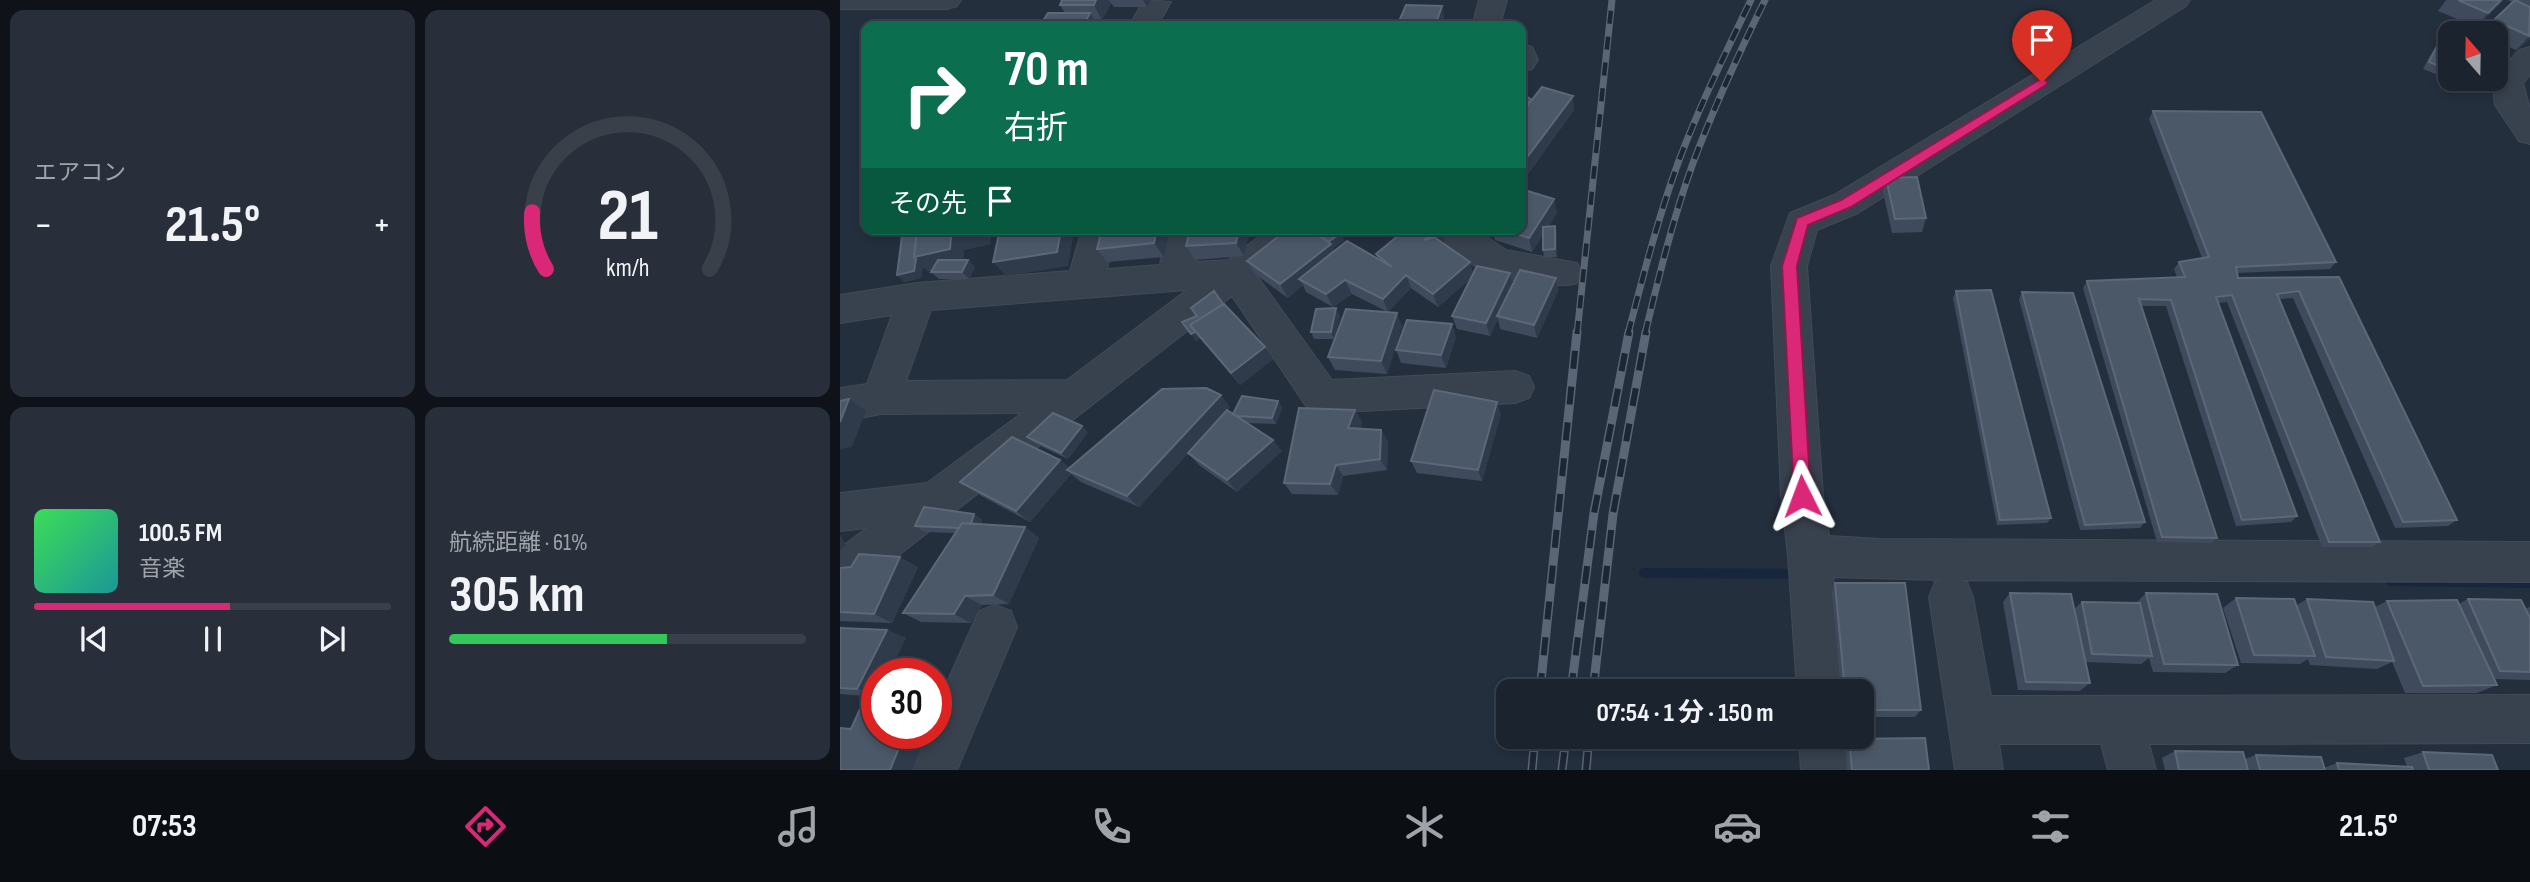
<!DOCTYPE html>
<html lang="ja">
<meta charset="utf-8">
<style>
:root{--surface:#1b232e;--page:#282f3a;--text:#f1f3f6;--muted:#a0a4aa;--line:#39404a;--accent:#db2777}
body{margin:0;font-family:"Sofia Sans Condensed","Noto Sans JP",sans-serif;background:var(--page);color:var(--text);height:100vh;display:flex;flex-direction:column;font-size:26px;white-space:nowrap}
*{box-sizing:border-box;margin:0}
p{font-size:23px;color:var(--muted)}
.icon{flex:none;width:38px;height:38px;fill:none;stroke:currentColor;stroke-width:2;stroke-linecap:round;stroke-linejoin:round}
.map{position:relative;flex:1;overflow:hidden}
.side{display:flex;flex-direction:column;gap:10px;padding:10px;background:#0f1319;width:840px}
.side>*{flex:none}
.hud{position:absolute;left:21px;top:21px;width:665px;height:214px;border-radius:14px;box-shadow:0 4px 10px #0003,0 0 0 2px var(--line);background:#0b6e4f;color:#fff;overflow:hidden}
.needle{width:46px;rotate:340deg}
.fabs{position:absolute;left:1598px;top:21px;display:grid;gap:14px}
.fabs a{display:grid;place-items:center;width:70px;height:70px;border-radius:14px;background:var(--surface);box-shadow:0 4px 10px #0003,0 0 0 2px var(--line);font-size:35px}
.speed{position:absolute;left:21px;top:658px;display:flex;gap:14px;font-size:35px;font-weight:700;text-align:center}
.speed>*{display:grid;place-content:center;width:91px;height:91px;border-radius:50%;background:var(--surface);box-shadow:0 4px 10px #0003,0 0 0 2px var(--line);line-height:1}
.speed .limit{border:10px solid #d22;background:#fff;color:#111}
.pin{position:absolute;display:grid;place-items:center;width:60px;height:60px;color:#fff;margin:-72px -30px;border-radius:50% 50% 50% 0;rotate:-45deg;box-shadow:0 0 7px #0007}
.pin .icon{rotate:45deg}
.me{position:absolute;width:77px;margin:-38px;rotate:357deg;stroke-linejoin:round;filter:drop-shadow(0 0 5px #0008)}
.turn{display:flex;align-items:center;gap:24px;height:147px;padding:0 28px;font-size:32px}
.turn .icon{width:91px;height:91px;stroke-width:2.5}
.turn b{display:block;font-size:49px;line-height:60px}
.then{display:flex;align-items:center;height:66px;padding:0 28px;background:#0003;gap:14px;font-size:26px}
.big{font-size:52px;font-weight:700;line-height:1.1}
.side .widget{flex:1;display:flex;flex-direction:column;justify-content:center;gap:10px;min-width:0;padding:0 24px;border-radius:14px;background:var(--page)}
.side .dial{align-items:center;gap:0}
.dial svg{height:182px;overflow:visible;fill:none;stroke:var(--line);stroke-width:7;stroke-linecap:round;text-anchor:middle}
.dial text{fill:var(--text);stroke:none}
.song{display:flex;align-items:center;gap:21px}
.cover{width:84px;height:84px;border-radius:10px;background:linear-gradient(135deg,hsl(130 70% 55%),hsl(180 70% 35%))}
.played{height:7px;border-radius:4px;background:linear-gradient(90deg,var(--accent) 55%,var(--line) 55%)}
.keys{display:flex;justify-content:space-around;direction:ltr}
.heat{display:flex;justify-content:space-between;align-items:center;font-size:38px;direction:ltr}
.charge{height:10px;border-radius:5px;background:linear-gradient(90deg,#34c759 61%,var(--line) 0)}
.side .tiles{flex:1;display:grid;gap:10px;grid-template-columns:repeat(2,1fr)}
.trip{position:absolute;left:656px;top:679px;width:378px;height:70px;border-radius:14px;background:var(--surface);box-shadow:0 4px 10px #0003,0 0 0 2px var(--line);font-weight:700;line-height:70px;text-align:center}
.tab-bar{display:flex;height:112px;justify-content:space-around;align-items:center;background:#0b0e12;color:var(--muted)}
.tab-bar .icon{width:49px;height:49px}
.tab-bar .selected{color:var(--accent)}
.tab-bar b{font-size:32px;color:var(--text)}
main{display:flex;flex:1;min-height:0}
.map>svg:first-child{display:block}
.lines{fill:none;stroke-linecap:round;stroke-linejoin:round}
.stream{stroke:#17263c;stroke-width:10}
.minor-casing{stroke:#414a57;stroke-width:2}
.minor{fill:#38414e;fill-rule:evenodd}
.rail-far1-casing{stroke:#5a6575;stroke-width:7}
.rail-casing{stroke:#5a6575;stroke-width:9}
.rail-far1{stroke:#1d2633;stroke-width:4.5;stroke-dasharray:13;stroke-linecap:butt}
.rail{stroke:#1d2633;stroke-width:6;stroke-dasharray:18;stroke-linecap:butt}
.wall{fill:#3f4b5c}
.shaded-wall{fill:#2f3b4b}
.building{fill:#4b5868;stroke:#5c6777;stroke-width:2}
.route{fill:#db2777;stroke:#8e194d;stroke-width:2}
</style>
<main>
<section class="side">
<div class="tiles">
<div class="widget"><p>エアコン</p>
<div class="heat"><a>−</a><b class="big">21.5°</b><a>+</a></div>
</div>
<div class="widget dial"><svg viewBox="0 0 100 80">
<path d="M14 69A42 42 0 1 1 86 69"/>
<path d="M14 69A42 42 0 0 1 8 44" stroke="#db2777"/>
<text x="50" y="56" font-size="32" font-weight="700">21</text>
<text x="50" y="72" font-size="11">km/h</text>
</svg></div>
<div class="widget">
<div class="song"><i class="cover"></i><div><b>100.5 FM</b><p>音楽</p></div></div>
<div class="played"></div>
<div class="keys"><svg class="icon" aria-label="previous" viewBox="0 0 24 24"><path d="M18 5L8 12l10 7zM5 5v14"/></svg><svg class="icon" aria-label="pause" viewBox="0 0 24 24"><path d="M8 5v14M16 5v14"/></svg><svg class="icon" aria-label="next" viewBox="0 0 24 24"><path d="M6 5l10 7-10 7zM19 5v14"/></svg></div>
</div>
<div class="widget"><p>航続距離 · 61%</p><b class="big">305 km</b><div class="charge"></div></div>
</div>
</section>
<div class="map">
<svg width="1690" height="770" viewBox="0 0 1690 770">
<rect width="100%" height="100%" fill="#242f3e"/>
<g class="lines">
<!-- stream -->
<path class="stream" d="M804,573L962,574
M1551,581L1690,583"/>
<defs>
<path id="minor" d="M0,0H121L117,6L107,9H0Z
M304,0L331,2L317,26H289Z
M639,0H667L660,26H632Z
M1316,0H1350L1346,6L1018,213L977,230L967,266L983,496L989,536L1040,539L1690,542V582L1121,580L1127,582L1133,597L1151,696L1690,695V743L1309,744L1316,770H1268L1261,744H1159L1163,770H1115L1089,597L1095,582L1102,580L993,577L1003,691H957L948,555L941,496L931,266L950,213L994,195Z
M681,44L692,47L698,60L692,69L681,72Z
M1690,47V75L1683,83L1690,109V144L1679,141L1655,105L1652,81L1679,50Z
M242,229H276L267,269L320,265L327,229H361L356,262L388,260L429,229H471L466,238L417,276L492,380L675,371L689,376L694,387L689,398L675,403L482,413L468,409L392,296L15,589L0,595V548L27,528L0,531V493L87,483L182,413L41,414L0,422V388L27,384L52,315L0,323V295L77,283L230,271ZM347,290L227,380L66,381L91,310Z
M592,229H635L666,250L737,263L742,273L737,283C718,289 662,281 644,271C627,262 601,246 592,229Z
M155,605L171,611L177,627L117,770H69L85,733H96V707L139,611Z
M959,737H1007L1009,770H961Z"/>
</defs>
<!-- minor casing -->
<use href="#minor" class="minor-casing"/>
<!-- minor -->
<use href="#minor" class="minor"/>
<defs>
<path id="rail-far1" d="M737,334L772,0
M788,334C803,276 818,218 838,163C859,107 885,54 911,0
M805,334C819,276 833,218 853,163C874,107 899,53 925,0"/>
<path id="rail" d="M700,691L737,332
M731,691L754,513L789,332
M753,691L773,514L806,332
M692,770L695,737
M722,770L726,737
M746,770L749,737"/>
</defs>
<!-- rail-far1 casing -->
<use href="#rail-far1" class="rail-far1-casing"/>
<!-- rail casing -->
<use href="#rail" class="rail-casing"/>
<!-- rail-far1 -->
<use href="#rail-far1" class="rail-far1"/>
<!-- rail -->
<use href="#rail" class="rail"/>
</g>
<!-- wall -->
<path class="wall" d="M222,0H311L307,7H274L271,3L262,20H254L225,13L220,5Z
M1606,0H1664L1636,27L1598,11Z
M1667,0H1690V39L1676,50L1656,41V33H1643L1654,20L1672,2Z
M1597,46L1610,52V79H1615L1613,81L1583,69L1591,54Z
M681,93L692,100L734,110L685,178L681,177Z
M1313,111L1496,262L1490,269L1397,273L1398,278L1499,277L1617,520L1608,526L1555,528L1453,298L1440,299L1540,542L1532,547H1482L1387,302L1378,303L1457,516L1451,522L1396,526L1326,306H1301L1377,538L1371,543L1317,542L1243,288L1247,281L1337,277L1334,269L1339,262L1362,258L1309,119Z
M1046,178L1086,218L1082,232L1052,233L1043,192Z
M717,213L708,227L715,226L717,234V257H704L703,250V235L692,252L655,240L652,229H681Z
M77,229H151L150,244L124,250V260L135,267L129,279H99L91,272L92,270L88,271L83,266L81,278L64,282Z
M330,229L324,257L267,262L257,249Z
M410,229L404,256L355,260L346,246Z
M419,229H437L429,235Z
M448,229H496L504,240L493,248L494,251L537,258L536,254L557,237L546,229H601L605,242L603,244L633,274L672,285L716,278L718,291L697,338L660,329L658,319L650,336L617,329L612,316L631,278L598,307L571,288L548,312L512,294L493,307L466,292L463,285L448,298L415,274L407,261Z
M498,229H520L508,237Z
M1116,291L1211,518L1207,523L1157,525L1113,298Z
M1182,292L1305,522L1300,528L1240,530L1179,299Z
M383,304L433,359L400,385L360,338L356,341L342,322L357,316L351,308Z
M500,315L494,339H474L471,332Z
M562,326L547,374L495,370L488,357Z
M616,337L606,368L561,363L556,350Z
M438,401L442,408L436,424L407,423L442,451L397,492L359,465L348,453L372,427L299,507L241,482L231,474L190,522L136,493L120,482L230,468L390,407L387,411L393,414Z
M515,410L522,422L520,428L541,430L548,442L547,470L503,476L498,495L452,494L444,483Z
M661,414L642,481L577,473L571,461Z
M248,432L228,459L194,443L187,437Z
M142,519L141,525L185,527L199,538L169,604L142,605L131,623L81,622L63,613L115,533L84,532L75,526Z
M78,567L52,623L0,621V568Z
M995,583L1081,710L1075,717H1022V691H1001L992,593Z
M1170,593L1234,609L1242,602L1296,603L1306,593L1398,665L1385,673L1313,672L1309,658L1301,664L1246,662L1250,683L1240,691L1178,690L1163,602Z
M1396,598L1457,605L1467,599L1535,607L1547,601L1619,604L1628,599L1685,609L1690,607V680L1654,679L1657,685L1637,693H1565L1552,662L1537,669L1470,665L1468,659L1460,664L1401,663L1383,608Z
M0,626L4,628L47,630L66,638L37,674V697L0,694Z
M1009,739L1089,770H1007L1005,745Z
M1335,751L1405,759L1416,755L1484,768L1497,763L1567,767L1564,758L1583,752L1658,770H1325L1322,758Z"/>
<!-- shaded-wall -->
<path class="shaded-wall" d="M256,0H269L271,3L262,20L254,5Z
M303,0H311L307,7Z
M1661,0H1664L1636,27L1648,13Z
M602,6L605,21L604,26H595Z
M250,13L258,26H243Z
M1690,35V39L1676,50Z
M733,96L734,110L685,178L682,164Z
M692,100L681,125V108Z
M714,199L717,213L692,252L689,238Z
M715,226L717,234V257L715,249Z
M138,229H151L150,244L124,250V263L88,271L83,266L81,278L64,282L57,275L74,257L111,236Z
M221,229H231L234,233L228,266L166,276L153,262Z
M317,229H330L324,257L314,243Z
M399,229H410L404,256L396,243Z
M426,229H437L429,235Z
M505,229H520L508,237Z
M599,229H601L605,242L588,254L584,240Z
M501,233L504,240L493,248L498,258L459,279L463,285L448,298L440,284L488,242Z
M128,260L135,267L129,279L122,272Z
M630,262L634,276L598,307L593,294Z
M670,273L673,287L657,316L658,319L650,336L646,323Z
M566,275L571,288L548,312L543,299Z
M716,278L718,291L697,338L694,325Z
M505,280L512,294L493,307L486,294Z
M496,308L500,315L494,339L491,332Z
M557,313L562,326L547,374L541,361Z
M612,324L616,337L606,368L601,355Z
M355,332L360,338L356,341L351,334Z
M425,347L433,359L400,385L391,373Z
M381,395L390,407L299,507L287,496Z
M9,399L26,411L12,447L0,449V422Z
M438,401L442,408L436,424L432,418Z
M657,402L661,414L642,481L638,470Z
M515,410L522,422L515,439L508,428Z
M242,426L248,432L228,459L221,453Z
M541,430L548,442L547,470L540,459Z
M433,440L442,451L397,492L387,480Z
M220,460L234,471L227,470L231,474L190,522L176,511Z
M496,465L503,476L498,495L490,484Z
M134,514L142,519L138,534L130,528Z
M185,527L199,538L169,604L153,595Z
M0,534L6,546L0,550Z
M60,557L78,567L52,623L34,614Z
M125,596L142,605L131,623L114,614Z
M47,630L66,638L49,674H37V696L17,689Z
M65,733H87L72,770H50Z"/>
<!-- building -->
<path class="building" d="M222,0H256L254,5H220Z
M1618,0H1661L1648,13Z
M1675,0L1690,7L1689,36L1654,20Z
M566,5L602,6L595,26H557Z
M208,13H250L243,26H200Z
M1597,46L1610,52V70L1589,62Z
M702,87L733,96L682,164L681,163V114Z
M681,93L692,100L681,108Z
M1313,111L1421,112L1496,262L1396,267L1398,278L1499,277L1617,520L1563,522L1459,291L1437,294L1540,542H1489L1392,295L1376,297L1457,516L1402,520L1331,300L1299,299L1377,538L1322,537L1247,281L1345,277L1339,262L1369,257Z
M1077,177L1086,218L1055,219L1046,178Z
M681,189L714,199L689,238L661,229H681Z
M715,226V249L703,250V227Z
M77,229H138L137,230L111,236L110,249L74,257Z
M160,229H221L217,252L153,262Z
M262,229H317L314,243L257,249Z
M350,229H399L396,243L346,246Z
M448,229H469L491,244L440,284L407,261Z
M472,229H496L501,233L488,242Z
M564,229H599L584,240L594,237L630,262L593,294L566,275L543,299L505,280L486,294L459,279L507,241L552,267L536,254L565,230Z
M77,233L74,257L76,259L74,271L57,275L62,236Z
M98,260H128L122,272H91Z
M637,266L670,273L646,323L612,316Z
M680,270L716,278L694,325L657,316Z
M1151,290L1211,518L1160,520L1116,291Z
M374,291L383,304L350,325L355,332L351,334L342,322L357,316L351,308Z
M1182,292L1233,293L1305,522L1245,525Z
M384,304L425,347L391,373L350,325Z
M496,308L491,332H471L476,309Z
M506,309L557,313L541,361L488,357Z
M567,320L612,324L601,355L556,350Z
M366,388L381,395L287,496L227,470L322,389Z
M594,390L657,402L638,470L571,461Z
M402,396L438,401L432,418L397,416L393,414Z
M9,399L0,422V401Z
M459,408L515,410L508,428L541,430L540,459L496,465L490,484L444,483Z
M387,410L433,440L387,480L348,453Z
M213,413L242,426L221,453L187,437Z
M172,437L220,460L176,511L120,482Z
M84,507L134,514L131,524L122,523L119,528L75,526Z
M122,523L185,527L153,595L125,596L114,614L63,613Z
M19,554L60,557L34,614L0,612V568L11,567Z
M995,583H1065L1081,710H1022V691H1005Z
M1170,593L1231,594L1250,683L1186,682Z
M1306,593L1377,594L1398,665L1324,664Z
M1396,598L1454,599L1475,656L1414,655Z
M1467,599L1533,602L1554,661L1486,657Z
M1628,599L1681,600L1690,618V672L1660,671Z
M1617,600L1657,685L1583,686L1547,601Z
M1242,602L1300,603L1312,656L1252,654Z
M0,628L47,630L17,689L0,688Z
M37,697V721L36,725H37V733H65L50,770H0V728L11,729L24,700Z
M1085,738L1089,770H1012L1009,739Z
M1335,751L1403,752L1408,770H1339Z
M1583,752L1652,755L1658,770H1589Z
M1416,755L1481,757L1485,770H1420Z
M1497,763L1572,767L1573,770H1499Z"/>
<!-- route -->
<path class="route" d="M1202,78L1208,82L1206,85L1011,207L968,225L957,266L971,496L968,501L962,504L956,501L954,496L942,266L957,218L1001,200Z"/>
</svg>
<div class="fabs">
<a><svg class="needle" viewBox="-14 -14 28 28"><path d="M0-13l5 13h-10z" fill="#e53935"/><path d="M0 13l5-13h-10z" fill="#a0a4aa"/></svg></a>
</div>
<div class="speed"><div class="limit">30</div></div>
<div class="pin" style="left:1202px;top:82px;background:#d93025"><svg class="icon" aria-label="arrive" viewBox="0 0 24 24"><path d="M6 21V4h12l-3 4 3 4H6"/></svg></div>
<svg class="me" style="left:962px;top:496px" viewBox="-20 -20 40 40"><path d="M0-17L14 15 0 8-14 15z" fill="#db2777" stroke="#fff" stroke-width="4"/></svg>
<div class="trip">07:54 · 1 分 · 150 m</div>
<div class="hud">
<div class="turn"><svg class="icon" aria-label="right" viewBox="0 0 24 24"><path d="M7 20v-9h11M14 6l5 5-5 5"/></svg><div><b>70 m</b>右折</div></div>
<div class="then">その先<svg class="icon" aria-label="arrive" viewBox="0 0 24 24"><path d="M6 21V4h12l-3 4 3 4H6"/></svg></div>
</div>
</div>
</main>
<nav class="tab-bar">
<b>07:53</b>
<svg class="icon selected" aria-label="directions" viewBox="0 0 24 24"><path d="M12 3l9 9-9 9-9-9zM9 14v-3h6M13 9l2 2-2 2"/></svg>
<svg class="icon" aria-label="music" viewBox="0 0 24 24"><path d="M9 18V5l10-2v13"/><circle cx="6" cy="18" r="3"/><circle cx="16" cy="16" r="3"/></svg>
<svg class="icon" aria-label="phone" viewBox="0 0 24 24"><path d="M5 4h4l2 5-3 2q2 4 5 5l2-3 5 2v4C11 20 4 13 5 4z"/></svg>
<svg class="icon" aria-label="climate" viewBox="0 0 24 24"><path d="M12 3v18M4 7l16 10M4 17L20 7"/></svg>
<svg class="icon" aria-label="car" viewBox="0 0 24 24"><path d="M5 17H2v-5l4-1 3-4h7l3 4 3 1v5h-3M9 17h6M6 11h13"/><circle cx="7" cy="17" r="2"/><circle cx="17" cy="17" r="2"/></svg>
<svg class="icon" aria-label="filters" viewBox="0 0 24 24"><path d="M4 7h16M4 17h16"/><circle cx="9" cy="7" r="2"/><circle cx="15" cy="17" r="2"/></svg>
<b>21.5°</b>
</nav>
